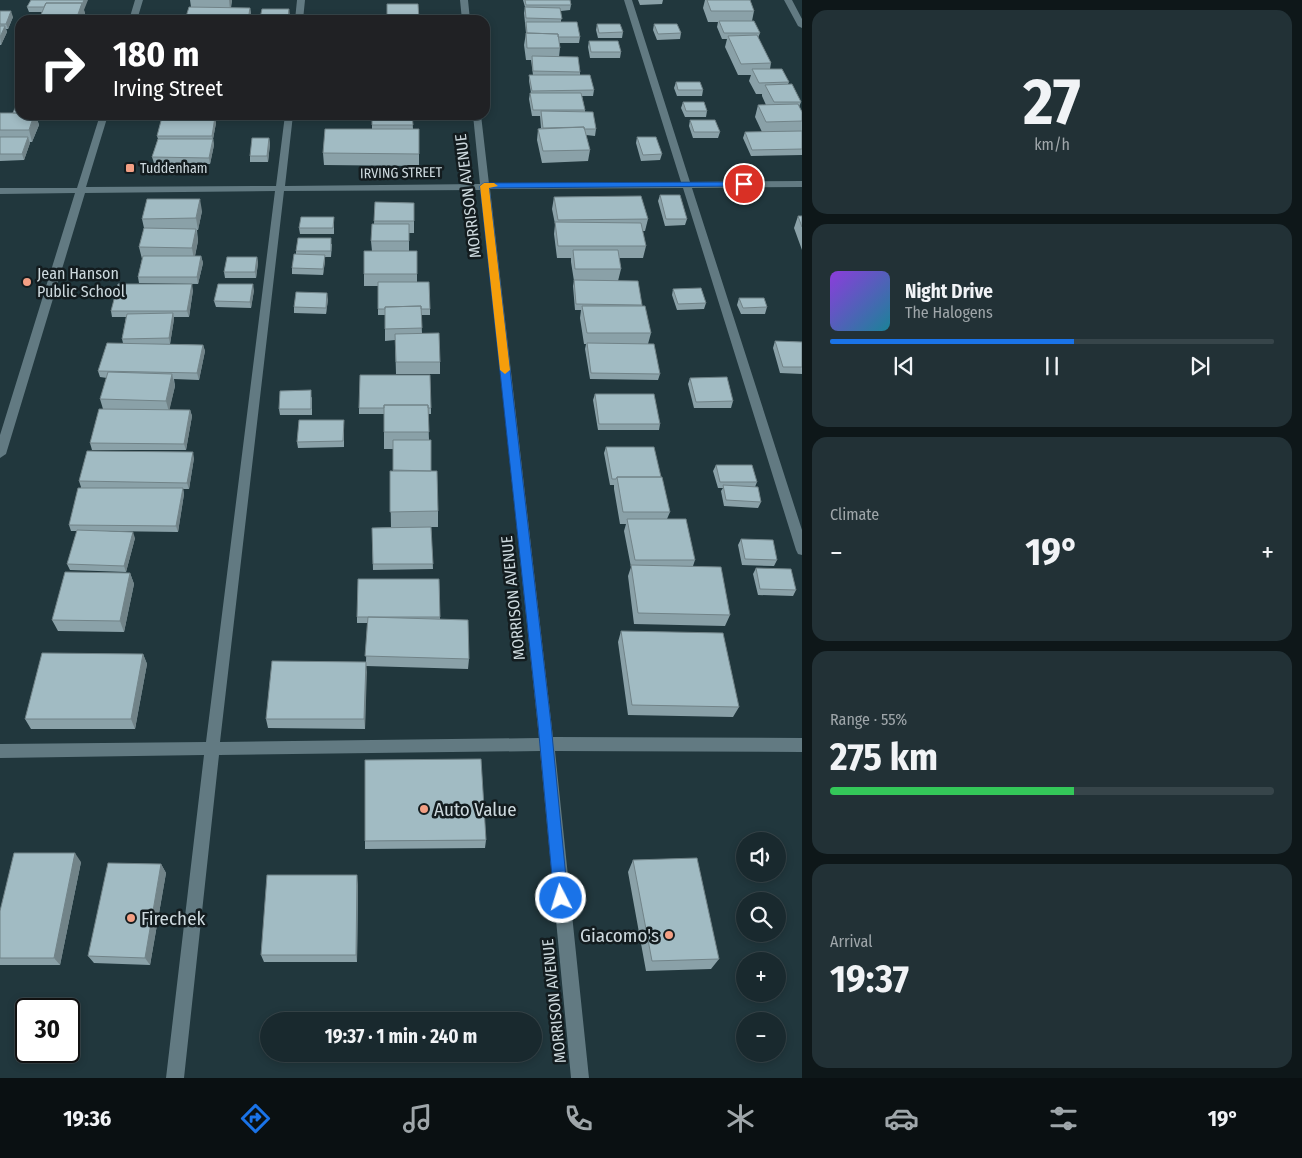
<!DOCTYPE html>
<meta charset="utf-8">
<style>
:root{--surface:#19292e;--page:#223136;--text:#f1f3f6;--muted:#9fa6aa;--line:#37454a;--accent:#1a73e8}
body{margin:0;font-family:"Fira Sans Condensed",sans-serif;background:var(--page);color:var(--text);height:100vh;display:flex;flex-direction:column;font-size:19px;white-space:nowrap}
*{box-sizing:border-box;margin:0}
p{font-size:16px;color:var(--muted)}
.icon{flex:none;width:28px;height:28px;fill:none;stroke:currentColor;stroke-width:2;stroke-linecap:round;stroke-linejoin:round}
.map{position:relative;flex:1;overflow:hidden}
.side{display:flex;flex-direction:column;gap:10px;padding:10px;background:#0e1719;width:500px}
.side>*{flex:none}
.top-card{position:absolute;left:15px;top:15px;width:475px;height:105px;border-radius:15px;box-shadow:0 2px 8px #0003,0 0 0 1px var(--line);background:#202124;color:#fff;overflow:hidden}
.buttons{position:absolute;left:736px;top:832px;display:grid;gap:10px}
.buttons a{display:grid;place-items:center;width:50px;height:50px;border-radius:50%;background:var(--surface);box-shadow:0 2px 8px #0003,0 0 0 1px var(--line);font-size:25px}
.speed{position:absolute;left:15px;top:998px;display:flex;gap:10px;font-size:25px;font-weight:700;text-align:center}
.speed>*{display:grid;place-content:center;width:65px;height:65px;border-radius:50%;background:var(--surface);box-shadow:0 2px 8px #0003,0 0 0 1px var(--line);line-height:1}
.speed .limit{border:2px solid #111;border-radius:8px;background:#fff;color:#111}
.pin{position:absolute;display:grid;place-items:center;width:42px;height:42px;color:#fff;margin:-21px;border:2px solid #fff;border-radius:50%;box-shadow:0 1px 5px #0007}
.me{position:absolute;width:55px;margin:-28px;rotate:355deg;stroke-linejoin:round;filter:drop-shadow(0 0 4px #0008)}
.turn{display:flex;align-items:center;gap:18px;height:105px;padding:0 15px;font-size:22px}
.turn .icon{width:65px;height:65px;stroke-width:2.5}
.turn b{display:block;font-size:35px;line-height:42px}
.big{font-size:38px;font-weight:700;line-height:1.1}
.side .widget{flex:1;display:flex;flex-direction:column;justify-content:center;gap:8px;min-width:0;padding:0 18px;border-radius:15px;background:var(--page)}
.side .dial{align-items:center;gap:0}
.dial b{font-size:65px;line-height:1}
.song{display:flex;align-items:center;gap:15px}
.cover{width:60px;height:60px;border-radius:8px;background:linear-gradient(135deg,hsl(270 70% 55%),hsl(190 70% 35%))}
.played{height:5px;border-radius:2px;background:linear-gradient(90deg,var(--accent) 55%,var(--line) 55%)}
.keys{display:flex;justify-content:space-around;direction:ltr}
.heat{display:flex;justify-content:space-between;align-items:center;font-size:28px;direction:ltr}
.charge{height:8px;border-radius:4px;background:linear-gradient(90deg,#34c759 55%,var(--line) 0)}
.trip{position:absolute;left:260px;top:1012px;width:282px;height:50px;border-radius:25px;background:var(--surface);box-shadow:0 2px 8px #0003,0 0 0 1px var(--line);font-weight:700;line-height:50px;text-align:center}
.tab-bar{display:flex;height:80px;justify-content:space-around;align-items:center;background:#0a1012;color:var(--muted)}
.tab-bar .icon{width:35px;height:35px}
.tab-bar .selected{color:var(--accent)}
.tab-bar b{font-size:22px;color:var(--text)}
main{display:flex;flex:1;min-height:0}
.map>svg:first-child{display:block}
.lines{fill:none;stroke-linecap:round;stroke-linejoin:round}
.minor{fill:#627a82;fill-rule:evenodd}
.wall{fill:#8aa1a8}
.shaded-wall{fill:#718388}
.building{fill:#a1bbc3;stroke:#718388}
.route{fill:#1a73e8;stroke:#114b97}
.slow{fill:#f59e0b}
.poi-dot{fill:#f39f84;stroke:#131c1f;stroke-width:2}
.labels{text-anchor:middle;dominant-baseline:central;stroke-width:5;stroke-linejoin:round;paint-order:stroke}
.far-poi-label{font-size:14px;fill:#cdd9de;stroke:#131c1f;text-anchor:start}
.far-street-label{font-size:14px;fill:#cdd9de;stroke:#131c1f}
.street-label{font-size:16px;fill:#cdd9de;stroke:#131c1f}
.poi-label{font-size:16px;fill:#cdd9de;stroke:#131c1f;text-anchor:start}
.near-poi-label{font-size:19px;fill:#cdd9de;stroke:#131c1f;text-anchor:start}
</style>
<main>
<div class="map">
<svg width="802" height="1078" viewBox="0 0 802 1078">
<rect width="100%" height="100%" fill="#21373d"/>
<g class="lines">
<!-- minor -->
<path class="minor" d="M135,0H143L137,20H129Z
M297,0H305L303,20H295Z
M460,0H468L470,20H462Z
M624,0H632L690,182L802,181V187L692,188L802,530V555L798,554L796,550L683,188L490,189L553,737L802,738V752L555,751L589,1078H571L540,751L219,755L184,1078H166L204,755L0,758V744L206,742L275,191L85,193L6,454L0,458V435L75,193L0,194V188H77L100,115H108L86,187L276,186L285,115H293L285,186L480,184L473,115H481L489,184L681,182ZM481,190L539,738L220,742L284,191Z
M784,0H792L802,19V28L798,26Z"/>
</g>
<!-- wall -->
<path class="wall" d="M31,0L84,10L85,14L82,20H34L41,19L40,17L42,12H29L27,7Z
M190,0H232L231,8H250L251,14L191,7Z
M523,0H570L571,5L570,10L561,11V22L580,37L579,43H559L560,48L559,57L580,72V75L594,90L593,96H582L585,110V112L596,129L595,136L586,135L590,150L588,161L542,163L537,140L538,129L541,128L540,116H532L529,99L530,93H531L529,81V75H533L531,60H526L524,45L526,33L524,13L525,7Z
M638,0H663L662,4L640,5Z
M705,0H750L754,11L752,21L760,33L758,38L771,63L770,69L789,82L788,84L801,102L799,107L802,112V155L751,156L743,138L745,132H762L755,117L758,105H766L762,96V94H756L749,81L751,75H738L725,47L727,39H722L717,27L718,22H708L703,8Z
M0,11L13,17L8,29H6L7,32L1,45H0Z
M290,15L289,20H260V18Z
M597,24L623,32L622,38H598L596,30Z
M654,24L681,33L680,39L657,40L653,30Z
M20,40V64H18L15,52Z
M589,41L621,52L620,58H590L588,47Z
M676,82L703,90L702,96H677L674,88Z
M20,83V115H45L44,119H37L39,125L32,142H30V143L24,160L0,161V113H13L19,98L17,89Z
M683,102L707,111L706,117H685L681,108Z
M166,115H222L221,120H215L216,123L213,139L214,145L210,164L154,163L152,157L158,139L157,136L166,117Z
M334,115H412L413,129H419V166L324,165L323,153L372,129V120H335Z
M690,120L720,132L718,138H693L689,126Z
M637,137L662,154L660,160L641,161L636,143Z
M269,138L270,144L268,162H250V156Z
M660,195L687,219L685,225L665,226L658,201Z
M554,197L648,219L645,231H642L646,246L643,258H619L621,269L618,281L642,305L651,333L648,344L660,374L658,380L590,379L585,349L586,344H584L580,318L581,310H575L573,286L574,281L571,262V258H557L554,234L555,224L552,209Z
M375,202L414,203V233H409V251H417V282L430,309V315H421L422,333L440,362V374H396L395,340L385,341V315H378V286H364V274L372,251L371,241L374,224Z
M202,211L198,230H197L198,241L195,256H201L203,263L198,284L139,283L138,277L142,259L139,247L144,228L142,219Z
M798,216H802V250L794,228Z
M334,217V234H300L299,228Z
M332,244L331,257H325V261L323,275L292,274V268L296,254V251Z
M257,257L258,263L256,278H225L224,272Z
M673,289L706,303L704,309L677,310L672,295Z
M193,290L189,317H174V319L170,344L203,345L205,351L199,380L174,379L175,386L169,410H190L192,416L186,450H92L90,443L103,409L100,399L107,378L100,377L98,371L123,343L122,339L126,317H112L111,311Z
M254,290L251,308L216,307L214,301Z
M739,298L767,307L765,314H741L737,305Z
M328,299L326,314L294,313V307Z
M775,341L802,342V374L780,373L773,348Z
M690,378L733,401L731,408H694L688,384Z
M595,394L660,424L659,430H598L593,400Z
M312,397V415H280L279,409Z
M359,408H431V414H428L429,440L431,471L438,511V527H431L433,569L373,570L372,528L391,527L390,471H393V449H384V414H359Z
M344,426V447L298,448L297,442Z
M606,447L661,477L670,512L667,519L695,560L693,566L730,615L725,626L634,624L628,576L631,567L624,531L626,524H620L614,489V485H610L604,453Z
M194,458L189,489H183L184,494L178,532L106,531L135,538L126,572L70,570L67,564L77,531H71L69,525L81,487L79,481Z
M716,465L757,482L755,487L761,502L758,508L724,506L721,491L723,488H718L713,471Z
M741,539L777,560L774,566L742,565L738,545Z
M756,568L796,590L793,596L758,595L753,574Z
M130,573L134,584L124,632L58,631L52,620Z
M439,579L440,619L469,659L468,669L366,666L365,729L268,728L266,719L366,662L367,623H357V617Z
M621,631L739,707L733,717L628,715L618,642Z
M143,654L147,664L135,729H31L25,719Z
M486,840L485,848L365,849V841Z
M633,860L719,959L711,969L646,971L628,872Z
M81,862L60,965H0V911Z
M161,864L166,873L150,965L94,963L88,956Z
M358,884L357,962H264L261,955Z"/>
<!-- shaded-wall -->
<path class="shaded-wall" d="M84,0H88L84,10L85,14L82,20H77V17L82,3Z
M229,0H232L230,10Z
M250,8L251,14L250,20H248Z
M289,9L290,15L289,20H288Z
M11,11L13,17L8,29L6,24Z
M5,26L7,32L1,45L0,37Z
M34,115H36L39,125L32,142L29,130Z
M215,117L216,123L213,139L214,145L210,164L209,158L213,142L212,136Z
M28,137L30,143L24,160L22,154Z
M269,138L270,144L268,162L267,156Z
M200,199L202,211L198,230L196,218Z
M196,229L198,241L194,260L192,248Z
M325,255V261L323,275V269Z
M201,256L203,263L198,284L197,277Z
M257,257L258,263L256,278L255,272Z
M192,284L193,290L189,317L187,311Z
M253,284L254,290L251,308L250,302Z
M327,293L328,299L326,314V308Z
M173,313L174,319L170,344L169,338Z
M203,345L205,351L199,380L197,373Z
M172,374L175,386L169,412L166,401Z
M190,410L192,416L186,450L184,444Z
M193,452L194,458L189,489L187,483Z
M183,488L184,494L178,532L176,526Z
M133,532L135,538L126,572L124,566Z
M130,573L134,584L124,632L120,621Z
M143,654L147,664L135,729L131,719Z
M366,662L367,672L365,729L364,719Z
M75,853L81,862L60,965L54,958Z
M161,864L166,873L150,965L145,958Z
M357,875L358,884L357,962L356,955Z"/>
<!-- building -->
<path class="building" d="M31,0H84L82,4V3H46L44,7H27Z
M525,0H570L571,5H526Z
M707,0H750L754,11H711Z
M46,3H82L77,17H40Z
M387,4H418L419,20H387Z
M189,7L250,8L248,20H185Z
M525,7L560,8L562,19L526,18Z
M262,9H289L288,18H260Z
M0,11H11L6,24H0Z
M78,18L77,20H34L35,19Z
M188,19L226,20H188Z
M719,21H754L760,33H724Z
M526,22H577L580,37H558V34L527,33Z
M597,24H620L623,32L599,33Z
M654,24H677L681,33L658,34Z
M0,26H5L0,37Z
M526,33L558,34L560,48H527Z
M757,35L771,63L741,64L728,36Z
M20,40V52H15Z
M589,41H618L621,52H591Z
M532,56L578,57L580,72L533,71Z
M752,69H782L789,82L759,83Z
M529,75H590L594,90L532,91Z
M676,82H700L703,90H678Z
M20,83V89H17Z
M792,84L801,102H774L765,85Z
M530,93H581L585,110H533Z
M19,98H20V113H13Z
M683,102H704L707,111H686Z
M798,104L802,112V121L766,122L758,105Z
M541,111L593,112L596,129H584V127L543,128Z
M0,113H20V115H34L29,130H0Z
M372,115H412L413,125H372Z
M162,117H215L212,136H157Z
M690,120H715L720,132H694Z
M584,127L590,150L543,151L538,129Z
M325,129H419V154L323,153Z
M802,131V149L752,150L745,132Z
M0,137H28L22,154H0Z
M637,137H656L662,154L643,155Z
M252,138H269L267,156H250Z
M158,139H213L209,158L152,157Z
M660,195H680L687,219H666Z
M641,196L648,219L558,220L554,197Z
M147,199H200L196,218L142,219Z
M375,202L414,203V221H374Z
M798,216H802V227Z
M301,217H334L333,228H299Z
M555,222L641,223L646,246H558Z
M372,224H409V241H371Z
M144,228L196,229L192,248L139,247Z
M298,238H331V251H296Z
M573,250H618L621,269H575Z
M364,251H417V274H364Z
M294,254L325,255L323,269L292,268Z
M143,256H201L197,277H138Z
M227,257H257L255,272H224Z
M574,280L638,281L642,305L576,304Z
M378,282H429L430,309H421V306L385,307V309H378Z
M118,284H192L187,311H111Z
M218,284H253L250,302L214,301Z
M701,288L706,303L678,304L673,289Z
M296,292L327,293L326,308L294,307Z
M739,298H764L767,307L743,308Z
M421,306L422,328L385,329V307Z
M582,306H645L651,333H587Z
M173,313L169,338L122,339L127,314Z
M439,333L440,362H396L395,334Z
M775,341L802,342V367H783Z
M107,343L203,345L197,373L98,371Z
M587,343L654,344L660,374L591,373Z
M108,372L172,374L166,401L100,399Z
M360,375H430L431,408H428V405H384V408H359Z
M727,377L733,401L696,402L690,378Z
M311,390V409H279L280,391Z
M595,394H654L660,424H599Z
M384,405H428L429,432H384Z
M99,409L190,410L184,444L90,443Z
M299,420H344L343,441L297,442Z
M393,440H431V471L393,470Z
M606,447H654L661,477H617L616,479H612Z
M87,451L193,452L187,483L79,481Z
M716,465H752L757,482H720Z
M390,471H437L438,511L390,512Z
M617,477H662L670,512H623Z
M723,485L758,487L761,502L726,500Z
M78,488H183L176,526L69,525Z
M627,519H686L695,560H635Z
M431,527L433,564H373L372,528Z
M77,530L133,532L124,566L67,564Z
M741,539L773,540L777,560L745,559Z
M631,565L721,567L730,615L638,613Z
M756,568L791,569L796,590L760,589Z
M65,572L130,573L120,621L52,620Z
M358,579H439L440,617H357Z
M368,617L468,620L469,659L365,656Z
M621,631L723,633L739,707L632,705Z
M42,653L143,654L131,719H25Z
M272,661L366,662L364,719H266Z
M481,759L486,840L365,841V760Z
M14,853H75L54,958H0V911Z
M697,858L719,959L652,961L633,860Z
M108,863L161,864L145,958L88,956Z
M267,875H357L356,955H261Z"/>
<!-- route -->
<path class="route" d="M744,182H747V186L489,188L551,724L568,898L566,903L561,905L556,903L554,898L538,724L480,186L484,183Z"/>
<!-- slow -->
<path class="slow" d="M484,183H494L498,186L489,188L510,370L505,374L500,370L480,186Z"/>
<!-- markers -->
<g class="poi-dot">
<rect x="125" y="163" width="10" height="10" rx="2.5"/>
<circle cx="27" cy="282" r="5"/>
<circle cx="424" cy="809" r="5"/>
<circle cx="131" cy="918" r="5"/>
<circle cx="669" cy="935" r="5"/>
</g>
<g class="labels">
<!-- far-poi labels -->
<g class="far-poi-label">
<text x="140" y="168">Tuddenham</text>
</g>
<!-- far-street labels -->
<g class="far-street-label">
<text transform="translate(401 173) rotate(-1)">IRVING STREET</text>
</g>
<!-- street labels -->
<g class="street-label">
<text transform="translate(468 196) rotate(-97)">MORRISON AVENUE</text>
<text transform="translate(513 598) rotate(-96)">MORRISON AVENUE</text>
<text transform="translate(554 1001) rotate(-96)">MORRISON AVENUE</text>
</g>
<!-- poi labels -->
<g class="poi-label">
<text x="37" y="273">Jean Hanson<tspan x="37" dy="18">Public School</tspan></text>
</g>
<!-- near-poi labels -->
<g class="near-poi-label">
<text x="434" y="809">Auto Value</text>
<text x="141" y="918">Firechek</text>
<text x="659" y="935" text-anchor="end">Giacomo's</text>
</g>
</g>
</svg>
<div class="buttons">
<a><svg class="icon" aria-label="sound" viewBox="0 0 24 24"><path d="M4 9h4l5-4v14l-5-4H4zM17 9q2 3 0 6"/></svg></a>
<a><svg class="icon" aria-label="search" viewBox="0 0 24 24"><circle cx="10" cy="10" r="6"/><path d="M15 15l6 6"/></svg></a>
<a>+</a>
<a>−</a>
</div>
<div class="speed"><div class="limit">30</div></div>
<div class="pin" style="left:744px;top:184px;background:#d93025"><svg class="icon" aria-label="arrive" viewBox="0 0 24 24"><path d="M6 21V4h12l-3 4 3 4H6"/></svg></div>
<svg class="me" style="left:561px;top:898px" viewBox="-20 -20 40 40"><circle r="17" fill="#1a73e8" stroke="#fff" stroke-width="3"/><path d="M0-11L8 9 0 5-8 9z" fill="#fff"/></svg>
<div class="trip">19:37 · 1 min · 240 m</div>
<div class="top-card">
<div class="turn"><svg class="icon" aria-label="right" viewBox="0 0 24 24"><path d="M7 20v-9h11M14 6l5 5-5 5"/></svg><div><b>180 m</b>Irving Street</div></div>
</div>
</div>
<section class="side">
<div class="widget dial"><b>27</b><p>km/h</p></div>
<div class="widget">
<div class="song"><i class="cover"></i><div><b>Night Drive</b><p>The Halogens</p></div></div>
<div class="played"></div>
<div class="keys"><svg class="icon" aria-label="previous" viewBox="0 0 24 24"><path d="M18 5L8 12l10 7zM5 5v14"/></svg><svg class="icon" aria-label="pause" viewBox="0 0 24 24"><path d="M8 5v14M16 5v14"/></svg><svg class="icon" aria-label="next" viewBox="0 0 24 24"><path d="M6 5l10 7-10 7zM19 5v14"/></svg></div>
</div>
<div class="widget"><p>Climate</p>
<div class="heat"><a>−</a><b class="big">19°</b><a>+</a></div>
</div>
<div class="widget"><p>Range · 55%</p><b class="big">275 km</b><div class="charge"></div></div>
<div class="widget"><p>Arrival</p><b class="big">19:37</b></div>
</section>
</main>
<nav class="tab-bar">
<b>19:36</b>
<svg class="icon selected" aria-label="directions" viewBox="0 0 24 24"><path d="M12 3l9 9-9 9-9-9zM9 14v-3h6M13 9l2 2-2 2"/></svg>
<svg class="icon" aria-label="music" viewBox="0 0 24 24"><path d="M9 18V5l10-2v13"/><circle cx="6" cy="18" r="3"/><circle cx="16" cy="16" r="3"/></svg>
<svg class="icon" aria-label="phone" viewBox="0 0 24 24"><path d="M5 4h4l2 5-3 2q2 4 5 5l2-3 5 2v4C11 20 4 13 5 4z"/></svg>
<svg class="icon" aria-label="climate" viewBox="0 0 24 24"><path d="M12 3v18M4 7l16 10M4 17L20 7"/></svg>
<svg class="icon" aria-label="car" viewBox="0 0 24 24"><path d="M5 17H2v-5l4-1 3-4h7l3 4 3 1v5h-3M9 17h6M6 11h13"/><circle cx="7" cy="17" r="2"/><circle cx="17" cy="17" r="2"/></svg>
<svg class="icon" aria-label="filters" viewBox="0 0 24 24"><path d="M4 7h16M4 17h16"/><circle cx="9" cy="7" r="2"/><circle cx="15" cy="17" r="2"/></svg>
<b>19°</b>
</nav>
